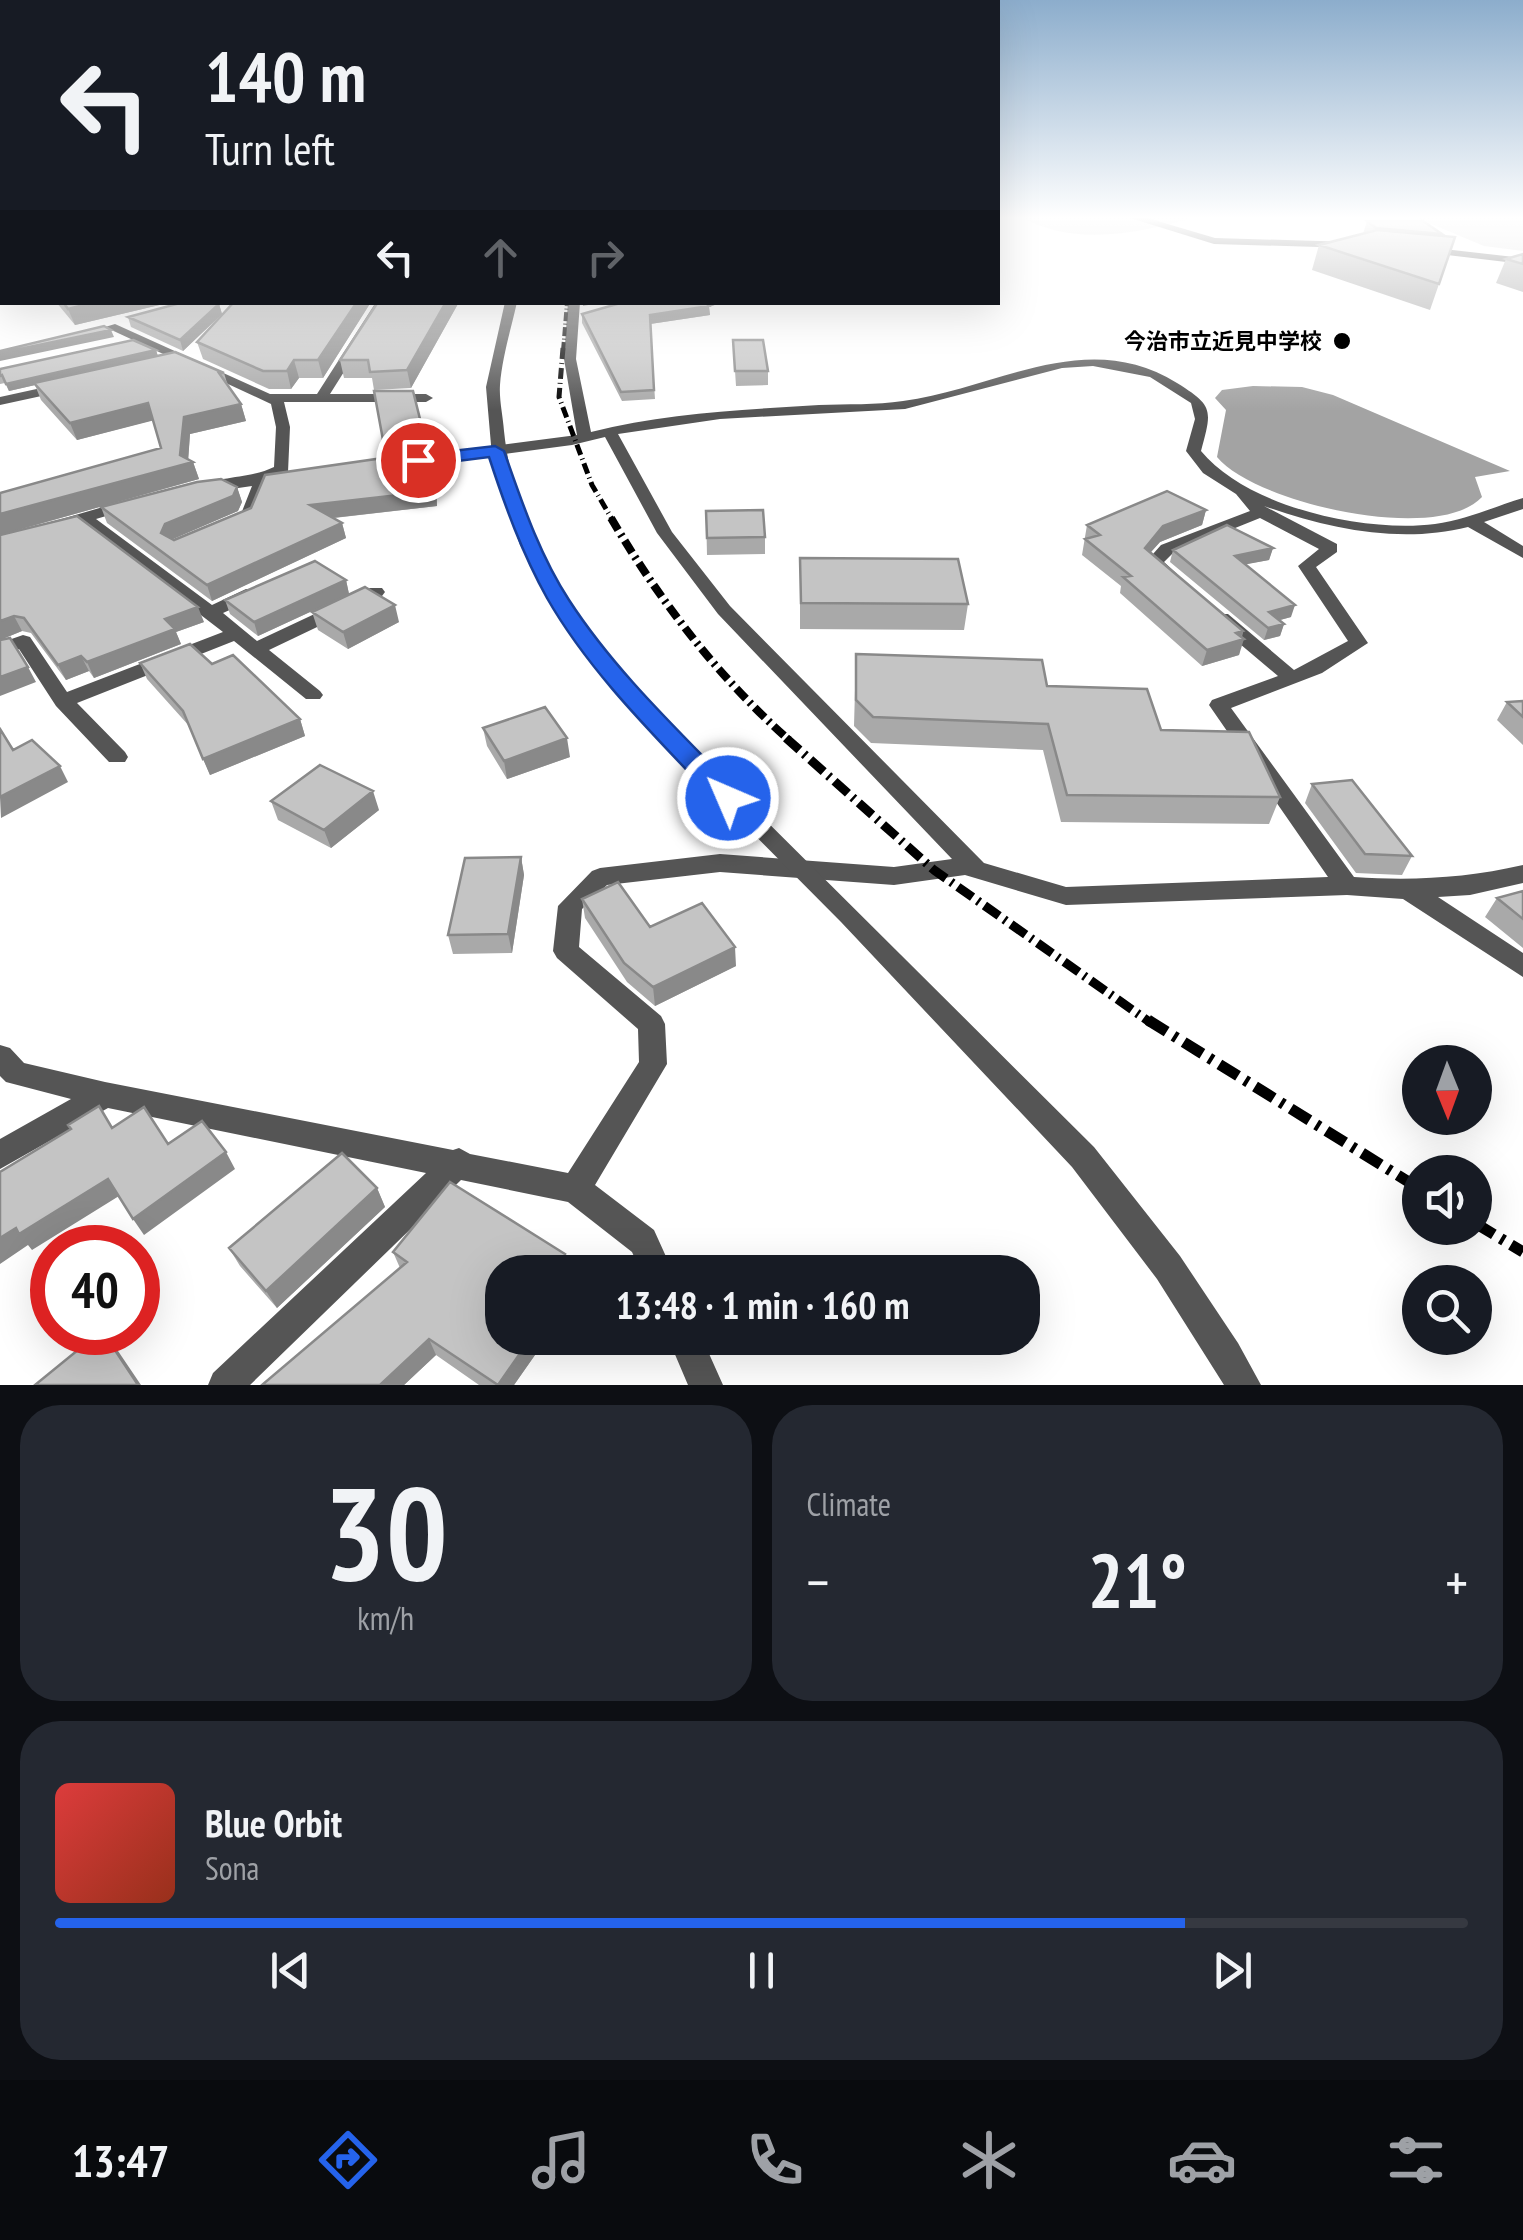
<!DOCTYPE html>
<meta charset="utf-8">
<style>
:root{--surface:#171b24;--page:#242831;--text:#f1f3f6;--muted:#9ea1a6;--line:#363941;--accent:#2563eb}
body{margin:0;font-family:"PT Sans Narrow","Noto Sans JP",sans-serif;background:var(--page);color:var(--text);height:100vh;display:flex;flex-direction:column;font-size:38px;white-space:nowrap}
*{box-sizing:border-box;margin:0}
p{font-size:32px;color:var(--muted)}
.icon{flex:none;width:55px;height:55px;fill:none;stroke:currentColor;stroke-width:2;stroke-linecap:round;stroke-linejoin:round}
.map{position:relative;height:1385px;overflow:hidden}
.panel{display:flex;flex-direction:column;gap:20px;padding:20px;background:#0d0f14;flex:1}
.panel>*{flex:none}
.guide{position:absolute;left:0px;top:0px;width:1000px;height:305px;box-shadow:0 10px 40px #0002;background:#171b24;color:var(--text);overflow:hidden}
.needle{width:65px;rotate:179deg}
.controls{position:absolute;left:1402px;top:1045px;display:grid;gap:20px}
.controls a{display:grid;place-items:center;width:90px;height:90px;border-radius:50%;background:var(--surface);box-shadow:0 10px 40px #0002;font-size:50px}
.speed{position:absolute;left:30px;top:1225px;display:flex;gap:20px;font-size:50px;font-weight:700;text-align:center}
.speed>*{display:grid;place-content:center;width:130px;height:130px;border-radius:50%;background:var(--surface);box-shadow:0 10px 40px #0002;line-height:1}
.speed .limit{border:15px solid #d22;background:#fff;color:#111}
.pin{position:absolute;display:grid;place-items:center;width:85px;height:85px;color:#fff;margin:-42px;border:5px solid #fff;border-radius:50%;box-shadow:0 2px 10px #0007}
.me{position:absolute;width:110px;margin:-55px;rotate:315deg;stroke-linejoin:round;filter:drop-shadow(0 0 8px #0008)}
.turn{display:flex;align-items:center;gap:35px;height:210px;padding:0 40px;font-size:45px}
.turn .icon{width:130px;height:130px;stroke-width:2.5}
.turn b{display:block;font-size:70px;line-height:85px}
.lanes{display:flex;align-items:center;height:95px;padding:0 40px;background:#0003;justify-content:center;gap:50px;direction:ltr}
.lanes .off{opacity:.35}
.big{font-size:75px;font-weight:600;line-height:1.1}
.panel .widget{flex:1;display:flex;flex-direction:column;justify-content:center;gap:15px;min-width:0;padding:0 35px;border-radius:40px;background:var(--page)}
.panel .dial{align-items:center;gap:0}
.dial b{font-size:130px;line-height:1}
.song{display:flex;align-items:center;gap:30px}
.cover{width:120px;height:120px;border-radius:15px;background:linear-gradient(135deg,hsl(0 70% 55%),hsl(10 70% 35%))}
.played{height:10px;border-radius:5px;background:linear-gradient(90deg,var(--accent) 80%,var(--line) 80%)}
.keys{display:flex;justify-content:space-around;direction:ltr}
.heat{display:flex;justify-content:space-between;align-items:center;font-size:55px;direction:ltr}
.panel .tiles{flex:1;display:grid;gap:20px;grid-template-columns:1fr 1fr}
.widget:last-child{grid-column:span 2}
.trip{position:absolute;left:485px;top:1255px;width:555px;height:100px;border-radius:40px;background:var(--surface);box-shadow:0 10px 40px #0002;font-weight:600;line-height:100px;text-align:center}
.tabs{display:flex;height:160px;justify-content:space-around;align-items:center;background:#090b0e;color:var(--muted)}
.tabs .icon{width:70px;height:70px}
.tabs .active{color:var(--accent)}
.tabs b{font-size:45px;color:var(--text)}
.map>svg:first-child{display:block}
.green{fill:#dcdcdc}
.water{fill:#a3a3a3}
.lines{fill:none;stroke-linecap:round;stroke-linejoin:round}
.minor{fill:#555;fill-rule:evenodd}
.tertiary{fill:#555;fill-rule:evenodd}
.rail-far4{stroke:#000;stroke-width:4;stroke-dasharray:9 2.5 1 2.5;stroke-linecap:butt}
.rail-far3{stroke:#000;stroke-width:5;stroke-dasharray:11 4 1 4;stroke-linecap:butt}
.rail-far2{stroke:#000;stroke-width:8;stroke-dasharray:14 5 2.5 5;stroke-linecap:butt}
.rail-far1{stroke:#000;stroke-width:9;stroke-dasharray:18 6 2.5 6;stroke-linecap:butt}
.rail{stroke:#000;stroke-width:11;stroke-dasharray:22 8 4 8;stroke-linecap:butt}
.wall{fill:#a9a9a9}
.shaded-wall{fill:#898989}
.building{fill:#c4c4c4;stroke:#898989;stroke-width:2.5}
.route{fill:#2563eb;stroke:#184099;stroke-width:2.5}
.poi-dot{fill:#000;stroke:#fff;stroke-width:4}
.labels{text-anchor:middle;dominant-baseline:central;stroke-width:8;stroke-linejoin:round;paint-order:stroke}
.far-poi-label{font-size:22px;font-weight:bold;fill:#000;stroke:#fff;text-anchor:end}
</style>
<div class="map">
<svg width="1523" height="1385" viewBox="0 0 1523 1385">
<rect width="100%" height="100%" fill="#fff"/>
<!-- green -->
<path class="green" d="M1022,217H1195C1142,233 1073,247 1022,217Z
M1415,217H1523V251L1484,246Z"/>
<!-- water -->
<path class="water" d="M1253,386L1302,387L1333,395L1510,471L1475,477L1482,497C1438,545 1254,503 1217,457L1226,410L1215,398L1222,390Z"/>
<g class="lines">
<!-- minor -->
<path class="minor" d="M1127,217H1144L1215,238L1352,242L1357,245L1352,248L1214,244Z
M1426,247L1523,258V264L1422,252V248Z
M376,302H388L330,394H426L433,398L426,402H284L290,427L288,472L297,476L294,479L268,484L256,517L242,524L234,519L241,514L252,486L204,493L196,488C214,476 250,479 274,467L276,427L271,404L105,327L115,324L270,394H317Z
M568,302H580L576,359L591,432C666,413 742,410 819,405C847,404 876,405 903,401C995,389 1086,326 1177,383C1214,406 1212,410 1201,451C1247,507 1364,533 1435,524C1466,520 1493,507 1523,498V509L1484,522L1523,546V558L1468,527C1400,544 1329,529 1264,506L1337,544V552L1316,567L1368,643L1322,673L1231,708L1354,877C1413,881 1466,878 1523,865V883L1470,895L1438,897L1523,953V977L1403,899L1347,895L1066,905L965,875L894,885L720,872L607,885L582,909L579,947L661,1016L665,1024L667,1064L595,1185L654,1230L673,1272H641L632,1252L568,1202L461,1180L250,1385H208L213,1373L426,1173L108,1108L0,1169V1139L71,1099L6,1082L0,1076V1045L10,1048L24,1063L105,1082L453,1150L459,1148L470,1154L568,1173L639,1062L638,1029L557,958L553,951L558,906L592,871L600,868L720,854L894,867L952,859L718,614L657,533L605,437L572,445L408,467L400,462L408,457L577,435L564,359ZM1093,366L1150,377L1191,403L1195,419L1186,451L1203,473L1236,494L1250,511L1161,545L1145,563C1152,572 1162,581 1174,578L1177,574L1164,562L1173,553L1260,518L1319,549L1298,566L1348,641L1294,670L1228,614H1214L1212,618L1214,622L1278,676L1212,700L1209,705L1328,877L1066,887L984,863L730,606L672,532L618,434L720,419L905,409L1062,368Z
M64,383L69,384V390L0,405V397Z
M127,500L135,505L133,508L96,519L212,605L246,589H258L261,593L258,597L223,613L257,641L370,588H382L385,592L382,596L269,650L320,691L323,695L320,699H306L234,641L77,703L125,752L128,757L125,762H109L56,706L19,649L0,655V643L23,635L30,637L67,692L223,632L81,523L54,531L46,526L48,523Z
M668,1338H702L723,1385H688Z"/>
<!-- tertiary -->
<path class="tertiary" d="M505,302H517C511,329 502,358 500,385C499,400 503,416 504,431C517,559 609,658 693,748L1094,1147L1180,1256L1238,1343L1261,1385H1224L1157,1279L1072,1167L841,922L678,758L619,692L562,618L520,545L493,468L486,387Z"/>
<!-- rail-far4 -->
<path class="rail-far4" d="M563,351L567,302"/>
<!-- rail-far3 -->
<path class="rail-far3" d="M563,348L559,397L592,485L613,521"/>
<!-- rail-far2 -->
<path class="rail-far2" d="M611,518C659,600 718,677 789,740"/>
<!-- rail-far1 -->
<path class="rail-far1" d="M786,738L934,870L1151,1023"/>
<!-- rail -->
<path class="rail" d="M1148,1020L1420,1189
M1475,1223L1523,1252"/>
</g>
<!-- wall -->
<path class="wall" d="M1367,221L1442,234L1439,284L1430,310L1312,270L1319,245L1363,234Z
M1523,254V292L1496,283L1506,259Z
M56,302H172L75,325Z
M371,302L323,378H299L291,389H269L203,359L197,342Z
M459,302L411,388L374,390L372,378H344L340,360Z
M624,302H723L709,307L710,315L650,324L655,399L622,401L582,323V314Z
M219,304L222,314L183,351L131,327L128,317Z
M733,340L768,371V385L736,386Z
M156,350L158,356L224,373L228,386L241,404L246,421L190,434L188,459L193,462L199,479L0,535L161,448L153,420L77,440L41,400L35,385L9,391L5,383L0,384V369Z
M432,451L435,466L437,506L334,518L342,523L346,538L212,601L107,523L101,507L237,487L242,502L238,511L172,539L174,540Z
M1206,510L1202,525L1160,542L1150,553L1243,631L1239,655L1202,666L1120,593L1121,586L1082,555L1087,525Z
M706,511L765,537V554L707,555Z
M0,535L204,622L176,632L181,644L94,678L89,671L66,680L31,633L22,631L0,640Z
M1273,548L1269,560L1246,564L1291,617L1280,620L1284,624L1280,636L1264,640L1170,562L1173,550Z
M800,558L968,604L964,630L800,629Z
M346,580L349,594L258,636L230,614L225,600Z
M312,612L399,622L348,649L318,630Z
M856,654L1047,686L1161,730L1280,797L1269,824L1061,822L1043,750L871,743L854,726Z
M140,663L212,664L300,719L305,736L210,775L190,727L147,679Z
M1523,701V745L1497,720L1507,702Z
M483,728L570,757L507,779L487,746Z
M1312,784L1412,856L1402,875L1356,873L1305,803Z
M271,801L379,810L331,848L278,820Z
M521,857L524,875L512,953L453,954L448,935Z
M1523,891V948L1485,917L1497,898Z
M582,899L736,966L655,1006L627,982L585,918Z
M377,1188L385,1207L277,1308L240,1266L229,1248Z
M393,1252L569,1270L502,1338L535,1355L514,1385H479L436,1355L404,1385H262L400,1268Z"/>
<!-- shaded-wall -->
<path class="shaded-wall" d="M0,242H2V258H0Z
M95,302H172L75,325L68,309Z
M357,302H371L323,378L318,360Z
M446,302H459L411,388L407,370Z
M583,302H604L583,306Z
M703,302H723L709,307L710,315L650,324V315Z
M219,304L222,314L183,351L180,340Z
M111,330L114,337L0,361V353Z
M156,350L158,357L9,391L6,384Z
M294,360L299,378L291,389L287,371Z
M148,403L155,420L77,440L70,423Z
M241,404L246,421L190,434L188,463L193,462L199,479L0,535V514L180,455L184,417Z
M424,435L427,451L386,456L383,440Z
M432,451L435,466L437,506L314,520L310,505Z
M237,487L242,502L238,511L171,540L161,533L165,524Z
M1206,510L1202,525L1160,542L1141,563L1145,548L1163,526Z
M342,523L346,538L212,601L207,585Z
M1273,548L1269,560L1232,567L1235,556Z
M346,580L349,594L258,636L254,622Z
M395,605L399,622L348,649L343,632Z
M1295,605L1291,617L1265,624L1269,612Z
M198,607L204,622L176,632L181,644L94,678L87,662L165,619Z
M14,616L22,631L0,640V621Z
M1284,624L1280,636L1264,640L1268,628Z
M1243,631L1240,641L1244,639L1239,655L1202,666L1207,650L1236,633Z
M81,656L89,671L66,680L58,665Z
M28,667L36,682L0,696V677Z
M300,719L305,736L210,775L203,759Z
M567,738L570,757L507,779L504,761Z
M60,766L68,782L1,818L0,797Z
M373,791L379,810L331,848L324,830Z
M521,857L524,875L512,953L508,934Z
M735,947L736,966L655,1006L653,987Z
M226,1152L235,1169L144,1235L133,1219Z
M108,1179L119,1196L32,1250L28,1245L0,1264V1238L16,1228Z
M377,1188L385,1207L277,1308L266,1291Z
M565,1254L569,1270L567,1272H552Z
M103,1332L116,1348L141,1385H138Z
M429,1339L436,1355L404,1385H380Z
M530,1339L535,1355L514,1385H498Z"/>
<!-- building -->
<path class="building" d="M0,217H2V242H0Z
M1367,221H1423L1442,234L1376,228Z
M1377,230L1455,237L1439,284L1319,245Z
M1523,254V264L1506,259Z
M63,302H95L68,309Z
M184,302L219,304L180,340L128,317Z
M234,302H357L318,360H294L287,371H263L197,342Z
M378,302H446L407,370L370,372L368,360H340Z
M624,302H705L709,306L650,315L654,390L621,392L582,314Z
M104,326L111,330L0,353V351Z
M133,340L156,350L6,384L2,375L0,376V369Z
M733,340H763L768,371H735Z
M175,352L224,373H219L241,404L184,417L180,455L193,462L0,514V493L161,448L148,403L70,423L34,383Z
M374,391H413L424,435L383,440Z
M432,451L434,491L310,505L342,523L207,585L101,507L197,482L221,479L237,487L233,496L165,524L161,533L174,540L251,508L265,475Z
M1167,491L1206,510L1163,526L1145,548L1243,631L1236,633L1244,639L1207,650L1123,577L1131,576L1085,539L1100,535L1087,525Z
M763,510L765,537L707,538L706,511Z
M77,516L198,607L165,619L175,629L87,662L81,656L58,665L24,618L14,616L0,621V535Z
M1227,525L1273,548L1235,556L1295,605L1269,612L1284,624L1268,628L1173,550Z
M800,558L958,559L968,604L801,603Z
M315,561L346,580L254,622L225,600Z
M365,587L395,605L343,632L312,612Z
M10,638L28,667L0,677V640Z
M190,644L212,664L233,655L300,719L203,759L183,711L140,663Z
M856,654L1042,660L1047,686L1147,689L1161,730L1249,732L1280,797L1067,795L1048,724L873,717L856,700Z
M1523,701V717L1507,702Z
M545,707L567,738L504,761L483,728Z
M0,729L13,750L32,740L60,766L0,797Z
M320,765L373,791L324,830L271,801Z
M1352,780L1412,856L1365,854L1312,784Z
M521,857L508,934L448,935L465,858Z
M618,882L650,927L702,903L735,947L653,987L624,963L582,899Z
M1523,891V919L1497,898Z
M99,1106L112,1128L144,1107L168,1144L202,1121L226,1152L133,1219L108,1179L19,1234L16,1228L0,1238V1172L71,1129L68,1125Z
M342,1153L377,1188L266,1291L229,1248Z
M450,1182L565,1254L552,1272H502V1338H528L530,1339L498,1385L429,1339L380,1385H262L407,1262L393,1252Z
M100,1332H103L138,1385H35Z"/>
<!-- sky -->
<linearGradient id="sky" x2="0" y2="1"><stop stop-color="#8cadcc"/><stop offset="0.53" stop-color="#fff"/><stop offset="1" stop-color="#fff" stop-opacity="0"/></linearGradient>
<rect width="1523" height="411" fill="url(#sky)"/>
<!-- route -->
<path class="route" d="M495,446L504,451C522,502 539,554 569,600C615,671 678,730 737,791L741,798L737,804H719C659,740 591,675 547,598C522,553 505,506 489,457L418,466L409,460L418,455Z"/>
<!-- markers -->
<circle class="poi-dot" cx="1342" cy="341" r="10"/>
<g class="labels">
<!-- far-poi labels -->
<g class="far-poi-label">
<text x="1322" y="341">今治市立近見中学校</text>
</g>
</g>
</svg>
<div class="controls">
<a><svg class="needle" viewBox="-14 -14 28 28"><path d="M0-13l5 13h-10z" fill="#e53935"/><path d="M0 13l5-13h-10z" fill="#9ea1a6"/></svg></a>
<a><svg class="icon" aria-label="sound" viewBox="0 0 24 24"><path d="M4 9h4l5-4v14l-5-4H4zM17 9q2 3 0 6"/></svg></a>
<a><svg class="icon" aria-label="search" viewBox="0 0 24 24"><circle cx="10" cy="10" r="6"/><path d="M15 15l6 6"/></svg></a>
</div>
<div class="speed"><div class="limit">40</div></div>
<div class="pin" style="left:418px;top:460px;background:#d93025"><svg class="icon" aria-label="arrive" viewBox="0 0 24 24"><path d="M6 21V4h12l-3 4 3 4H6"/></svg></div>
<svg class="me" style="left:728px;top:798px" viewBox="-20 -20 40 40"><circle r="17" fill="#2563eb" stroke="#fff" stroke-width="3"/><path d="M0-11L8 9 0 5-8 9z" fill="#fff"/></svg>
<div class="trip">13:48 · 1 min · 160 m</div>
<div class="guide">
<div class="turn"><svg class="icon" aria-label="left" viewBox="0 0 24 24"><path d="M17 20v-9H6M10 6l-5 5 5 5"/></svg><div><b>140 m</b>Turn left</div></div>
<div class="lanes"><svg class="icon" aria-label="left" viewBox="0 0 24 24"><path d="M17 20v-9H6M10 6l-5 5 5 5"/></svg><svg class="icon off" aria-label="ahead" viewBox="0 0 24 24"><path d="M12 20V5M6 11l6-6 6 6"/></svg><svg class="icon off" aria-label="right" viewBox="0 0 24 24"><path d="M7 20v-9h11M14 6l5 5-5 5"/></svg></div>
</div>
</div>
<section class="panel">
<div class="tiles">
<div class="widget dial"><b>30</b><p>km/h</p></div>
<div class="widget"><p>Climate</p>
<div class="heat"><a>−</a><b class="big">21°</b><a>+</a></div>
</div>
<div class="widget">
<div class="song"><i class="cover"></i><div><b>Blue Orbit</b><p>Sona</p></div></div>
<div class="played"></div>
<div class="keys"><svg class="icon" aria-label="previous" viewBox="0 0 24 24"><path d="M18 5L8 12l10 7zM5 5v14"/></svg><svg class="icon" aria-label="pause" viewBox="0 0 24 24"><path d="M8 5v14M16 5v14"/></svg><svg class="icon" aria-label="next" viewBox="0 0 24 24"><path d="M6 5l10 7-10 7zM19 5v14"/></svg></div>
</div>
</div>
</section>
<nav class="tabs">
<b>13:47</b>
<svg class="icon active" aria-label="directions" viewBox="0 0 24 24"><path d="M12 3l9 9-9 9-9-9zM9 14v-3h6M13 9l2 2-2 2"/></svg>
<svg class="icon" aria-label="music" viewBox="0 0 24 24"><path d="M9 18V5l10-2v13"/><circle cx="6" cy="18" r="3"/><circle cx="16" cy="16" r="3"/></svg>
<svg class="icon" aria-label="phone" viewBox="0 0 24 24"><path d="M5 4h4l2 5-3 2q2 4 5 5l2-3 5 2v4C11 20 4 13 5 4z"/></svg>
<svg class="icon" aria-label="climate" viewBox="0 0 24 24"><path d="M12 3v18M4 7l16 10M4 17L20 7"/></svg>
<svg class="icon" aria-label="car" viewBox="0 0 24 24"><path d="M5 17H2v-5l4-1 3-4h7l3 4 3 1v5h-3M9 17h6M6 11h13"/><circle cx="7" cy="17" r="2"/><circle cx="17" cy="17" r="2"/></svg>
<svg class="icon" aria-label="filters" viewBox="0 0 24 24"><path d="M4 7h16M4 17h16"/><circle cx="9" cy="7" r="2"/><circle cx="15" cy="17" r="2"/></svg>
</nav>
